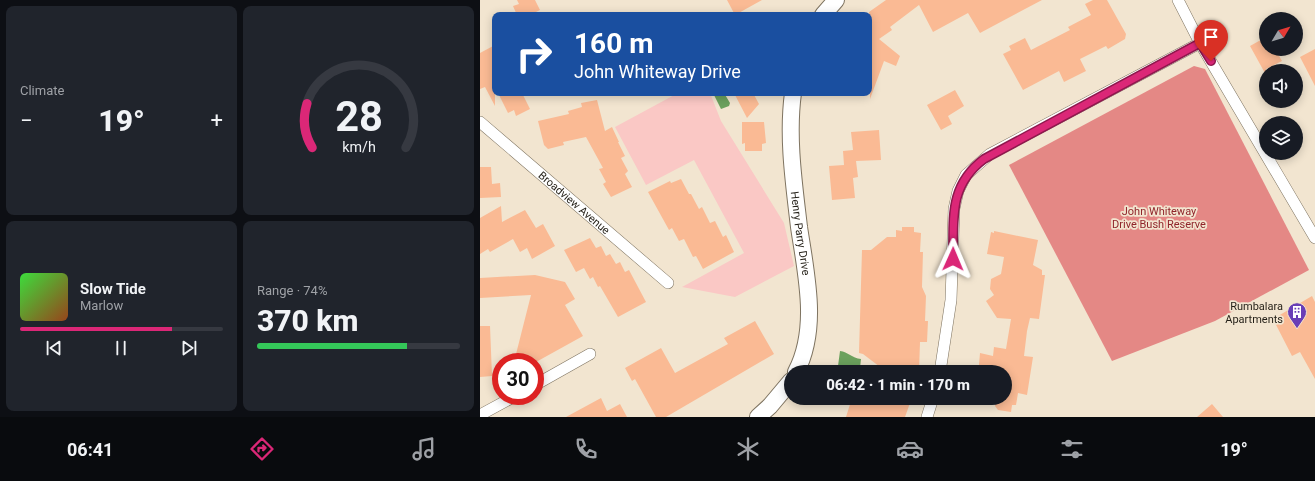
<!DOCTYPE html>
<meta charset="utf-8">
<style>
:root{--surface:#171b24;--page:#20242c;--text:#f1f3f6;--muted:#9ea1a6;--line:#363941;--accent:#db2777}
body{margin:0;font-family:Roboto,sans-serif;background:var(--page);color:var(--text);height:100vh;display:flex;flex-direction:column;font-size:15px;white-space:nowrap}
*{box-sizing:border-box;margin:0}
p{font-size:13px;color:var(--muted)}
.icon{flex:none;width:22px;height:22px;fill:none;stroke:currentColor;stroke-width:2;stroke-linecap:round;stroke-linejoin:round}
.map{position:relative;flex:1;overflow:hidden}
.side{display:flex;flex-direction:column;gap:6px;padding:6px;background:#0d0f14;width:480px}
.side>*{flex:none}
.hud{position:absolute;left:12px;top:12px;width:380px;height:84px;border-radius:8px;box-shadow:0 2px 10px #0003;background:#1a4fa0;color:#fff;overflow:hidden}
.needle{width:26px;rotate:52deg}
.fabs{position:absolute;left:779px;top:12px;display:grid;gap:8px}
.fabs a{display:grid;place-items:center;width:44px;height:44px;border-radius:50%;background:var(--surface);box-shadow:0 2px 10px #0003;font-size:20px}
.speed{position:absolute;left:12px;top:353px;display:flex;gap:8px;font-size:20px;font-weight:700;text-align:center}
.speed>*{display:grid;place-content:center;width:52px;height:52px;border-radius:50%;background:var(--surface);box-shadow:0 2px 10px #0003;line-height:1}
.speed .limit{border:6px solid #d22;background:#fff;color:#111}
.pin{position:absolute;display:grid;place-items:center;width:34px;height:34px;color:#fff;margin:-41px -17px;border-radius:50% 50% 50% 0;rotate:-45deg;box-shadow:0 0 4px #0007}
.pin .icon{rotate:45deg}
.me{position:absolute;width:44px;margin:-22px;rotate:1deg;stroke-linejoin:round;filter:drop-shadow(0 0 3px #0008)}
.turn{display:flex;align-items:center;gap:14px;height:84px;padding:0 16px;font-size:18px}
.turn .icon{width:52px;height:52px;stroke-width:2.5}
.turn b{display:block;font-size:28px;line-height:34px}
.big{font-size:30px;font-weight:800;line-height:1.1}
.side .tile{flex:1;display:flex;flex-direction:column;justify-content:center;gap:6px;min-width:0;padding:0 14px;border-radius:8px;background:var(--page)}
.side .dial{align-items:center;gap:0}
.dial svg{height:104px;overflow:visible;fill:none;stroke:var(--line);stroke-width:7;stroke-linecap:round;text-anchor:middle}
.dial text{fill:var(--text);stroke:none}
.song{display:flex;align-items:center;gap:12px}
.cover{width:48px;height:48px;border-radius:6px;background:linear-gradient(135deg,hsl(120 70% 55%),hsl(20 70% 35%))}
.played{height:4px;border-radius:2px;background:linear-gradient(90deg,var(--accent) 75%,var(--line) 75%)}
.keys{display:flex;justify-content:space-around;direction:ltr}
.heat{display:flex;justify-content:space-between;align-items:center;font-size:22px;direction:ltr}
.charge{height:6px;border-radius:3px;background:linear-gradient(90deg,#34c759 74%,var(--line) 0)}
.side .tiles{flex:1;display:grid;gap:6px;grid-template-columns:repeat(2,1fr)}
.trip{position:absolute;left:304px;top:365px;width:228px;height:40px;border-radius:20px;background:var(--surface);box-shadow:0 2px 10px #0003;font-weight:800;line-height:40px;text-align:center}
.tab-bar{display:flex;height:64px;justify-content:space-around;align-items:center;background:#090b0e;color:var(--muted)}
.tab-bar .icon{width:28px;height:28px}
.tab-bar .selected{color:var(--accent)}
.tab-bar b{font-size:18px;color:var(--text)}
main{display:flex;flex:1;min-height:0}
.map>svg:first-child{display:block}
.green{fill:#fac8c5}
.forest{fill:#e48885}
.water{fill:#6ba15d}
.building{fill:#faba94}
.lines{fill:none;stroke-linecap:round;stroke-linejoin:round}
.street-casing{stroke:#7e7360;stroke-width:12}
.secondary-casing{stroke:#7e7360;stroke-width:18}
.street{stroke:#fff;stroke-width:11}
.secondary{stroke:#fff;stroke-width:16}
.route-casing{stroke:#8e194d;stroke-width:10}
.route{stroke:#db2777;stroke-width:7}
.labels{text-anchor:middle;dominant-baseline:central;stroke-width:3.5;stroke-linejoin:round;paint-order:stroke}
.street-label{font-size:11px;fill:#231f17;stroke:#f2e5d0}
.park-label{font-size:11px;fill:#90252b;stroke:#f2e5d0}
.poi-label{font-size:11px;fill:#231f17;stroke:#f2e5d0;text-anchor:end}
</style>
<main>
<section class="side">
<div class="tiles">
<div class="tile"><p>Climate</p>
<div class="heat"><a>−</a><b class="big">19°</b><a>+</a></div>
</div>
<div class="tile dial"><svg viewBox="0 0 100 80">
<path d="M14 69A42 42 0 1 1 86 69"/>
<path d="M14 69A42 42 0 0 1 10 35" stroke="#db2777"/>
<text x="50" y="56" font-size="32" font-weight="700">28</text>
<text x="50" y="72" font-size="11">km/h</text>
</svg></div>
<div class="tile">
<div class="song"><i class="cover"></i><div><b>Slow Tide</b><p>Marlow</p></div></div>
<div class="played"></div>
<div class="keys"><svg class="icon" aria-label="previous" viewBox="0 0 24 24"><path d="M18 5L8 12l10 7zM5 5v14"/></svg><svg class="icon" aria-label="pause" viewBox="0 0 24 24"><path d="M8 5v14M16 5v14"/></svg><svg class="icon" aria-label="next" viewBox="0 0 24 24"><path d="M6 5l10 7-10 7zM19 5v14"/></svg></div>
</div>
<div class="tile"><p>Range · 74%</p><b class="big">370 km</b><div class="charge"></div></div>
</div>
</section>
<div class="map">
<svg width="835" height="417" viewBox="0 0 835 417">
<rect width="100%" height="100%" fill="#f2e5d0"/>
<!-- green -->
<path class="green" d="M198,93H230L241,121L304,223L314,266L255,297L202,287L264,253L214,160L166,185L135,127Z"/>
<!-- forest -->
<path class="forest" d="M714,66L725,69L829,270L735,321L632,361L529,165Z"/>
<!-- water -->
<path class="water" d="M233,93H244L250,103L249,106L241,109Z
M360,351C368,352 372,358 381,359L380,368L358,366Z"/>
<!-- building -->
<path class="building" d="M37,0H55L60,10L50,15H37L33,6L39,4Z
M247,0H282L255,15Z
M406,0H562L500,33L488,13L453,32L439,5L410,27L412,30L399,39L420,56L416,66L404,61L390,99L389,12Z
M613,0H627L646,34L645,39L628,49L626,46L600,59L606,71L584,82L579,71L543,90L523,54L531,50L529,46L545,38L551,50L590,30L588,27L611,15L605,4Z
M786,37V49H795L802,61L786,69V75L770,46Z
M15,45V106L5,87L0,89V53Z
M835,49V86L820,57Z
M475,90L484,106L468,116L472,124L461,130L447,105Z
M18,93H42L50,109L36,116L34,110L28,113Z
M254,93H273L279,104L267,118Z
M117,100L125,131L132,127L139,142H138L145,156L141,158L148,171L145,174L152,187L131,197L123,184L126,182L119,169L123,168L106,137L83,142L84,145L68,149L64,145L58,121L89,114L88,111L102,107L101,103Z
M262,122H284L286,143L282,144V151H265V143L262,144Z
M399,130L401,160L376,161L378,177L373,178L375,198L352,200L349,166L364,165L363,151L373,150L371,132Z
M0,167H11L12,184L20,183L21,197L0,198Z
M201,179L209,194H211L219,209L222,207L230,223L235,221L243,237L246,235L254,252L223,269L216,256L213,257L204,239L199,241L192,228L189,230L168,192L190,181L191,183Z
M21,206L22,222L45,210L56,228L63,224L75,246L52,259L47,248L40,252L33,239L10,252L8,249L0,254V218Z
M422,227H434V232L441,233L440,252H443L442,287L446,296L445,321H448L447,342H440L439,372L404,370L383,354L379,353L382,250H391L407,237H416V230L422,231Z
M514,231L558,240L553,265L562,270V275H565L559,319L550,318L547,331L544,356L553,357L547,395L538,393L536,405H532L531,412L518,410L515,406L517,398H525V372H503L499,365L500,353L513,356L514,347L526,349L531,319L517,318L506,301L514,295L510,289L511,279L521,274L524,257L507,254L511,232L514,233Z
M110,238L116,248L121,246L126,256L130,254L136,264L140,262L145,272L149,270L166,302L138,317L120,286L118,287L113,277L110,279L104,268L96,272L84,250Z
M55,275L85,282L95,299L85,305L103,336L56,362H34L51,295L0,298V278Z
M832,296L835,302V379L820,352L812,356L793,319Z
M275,321L294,354L186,417H176L155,379L152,381L145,368L181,348L195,373L248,344L244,338Z
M0,326H10L12,376L0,377Z
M121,398L127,411L140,404L147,417H86Z
M372,398H428L427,402L430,403L425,417H366Z
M732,404L743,417H717Z"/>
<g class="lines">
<defs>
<g id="street">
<path d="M698,0L720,43"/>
<path id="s1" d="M0,122L188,283"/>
<path d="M460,372L471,300L474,209L478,191L486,175L510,154L720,43L835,238"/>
<path d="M55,385L110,354"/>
<path d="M0,415L35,396"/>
<path d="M447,417L453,398"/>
</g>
<g id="secondary">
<path d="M343,15L356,0"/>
<path id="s2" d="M313,93C307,137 314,184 319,227C326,274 339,328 316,372"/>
<path d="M278,417L290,406L311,381"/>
</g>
</defs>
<!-- street casing -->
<use href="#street" class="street-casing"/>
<!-- secondary casing -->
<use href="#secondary" class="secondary-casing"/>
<!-- street -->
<use href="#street" class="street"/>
<!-- secondary -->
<use href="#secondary" class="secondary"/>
</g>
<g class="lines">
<defs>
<path id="route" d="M473,259C474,219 468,186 504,159L720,43L731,61"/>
</defs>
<!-- route casing -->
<use href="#route" class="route-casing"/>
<!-- route -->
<use href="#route" class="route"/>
</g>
<!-- icons -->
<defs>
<symbol id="building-pin" viewBox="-11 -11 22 30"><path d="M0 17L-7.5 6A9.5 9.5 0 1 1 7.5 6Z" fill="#683eb6" stroke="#f2e5d0"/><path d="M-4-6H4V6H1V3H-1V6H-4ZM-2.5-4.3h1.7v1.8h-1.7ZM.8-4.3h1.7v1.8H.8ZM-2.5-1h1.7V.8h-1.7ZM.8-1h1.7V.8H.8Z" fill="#fff"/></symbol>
</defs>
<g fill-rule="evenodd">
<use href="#building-pin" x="806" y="301" width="22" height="30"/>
</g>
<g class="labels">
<!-- street labels -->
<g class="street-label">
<text stroke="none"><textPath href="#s1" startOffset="124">Broadview Avenue</textPath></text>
<text stroke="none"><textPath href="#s2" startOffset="141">Henry Parry Drive</textPath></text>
</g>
<!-- park labels -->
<g class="park-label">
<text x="679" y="211">John Whiteway<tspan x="679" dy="13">Drive Bush Reserve</tspan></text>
</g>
<!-- poi labels -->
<g class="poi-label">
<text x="803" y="306">Rumbalara<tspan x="803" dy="13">Apartments</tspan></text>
</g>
</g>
</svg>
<div class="fabs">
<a><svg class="needle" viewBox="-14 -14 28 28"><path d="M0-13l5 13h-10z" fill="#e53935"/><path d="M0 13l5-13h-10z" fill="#9ea1a6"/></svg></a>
<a><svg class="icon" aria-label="sound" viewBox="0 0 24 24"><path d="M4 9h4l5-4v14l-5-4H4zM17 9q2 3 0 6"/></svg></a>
<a><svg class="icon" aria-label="layers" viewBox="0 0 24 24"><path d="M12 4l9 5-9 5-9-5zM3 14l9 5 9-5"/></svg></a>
</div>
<div class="speed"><div class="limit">30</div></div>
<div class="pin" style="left:731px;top:61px;background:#d93025"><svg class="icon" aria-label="arrive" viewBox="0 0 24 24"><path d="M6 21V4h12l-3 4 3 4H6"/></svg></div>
<svg class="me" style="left:473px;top:259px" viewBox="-20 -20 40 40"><path d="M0-17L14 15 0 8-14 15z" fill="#db2777" stroke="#fff" stroke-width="4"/></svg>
<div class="trip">06:42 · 1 min · 170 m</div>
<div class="hud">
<div class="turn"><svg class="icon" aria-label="right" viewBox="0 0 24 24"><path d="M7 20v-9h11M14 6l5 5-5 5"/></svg><div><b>160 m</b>John Whiteway Drive</div></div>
</div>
</div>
</main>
<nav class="tab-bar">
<b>06:41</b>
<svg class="icon selected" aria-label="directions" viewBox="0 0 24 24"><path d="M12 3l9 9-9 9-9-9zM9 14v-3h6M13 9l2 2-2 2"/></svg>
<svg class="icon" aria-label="music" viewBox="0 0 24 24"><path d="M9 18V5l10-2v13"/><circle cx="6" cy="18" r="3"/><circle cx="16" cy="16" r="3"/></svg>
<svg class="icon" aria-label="phone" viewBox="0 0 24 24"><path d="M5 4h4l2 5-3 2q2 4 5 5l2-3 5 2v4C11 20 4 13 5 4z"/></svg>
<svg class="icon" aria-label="climate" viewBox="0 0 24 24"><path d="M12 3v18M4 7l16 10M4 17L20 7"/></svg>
<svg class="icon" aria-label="car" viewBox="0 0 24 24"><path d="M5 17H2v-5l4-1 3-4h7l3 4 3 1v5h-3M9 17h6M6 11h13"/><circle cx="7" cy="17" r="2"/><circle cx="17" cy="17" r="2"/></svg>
<svg class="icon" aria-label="filters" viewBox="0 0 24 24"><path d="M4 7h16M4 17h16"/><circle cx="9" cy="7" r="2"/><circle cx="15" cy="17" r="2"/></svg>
<b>19°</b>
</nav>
